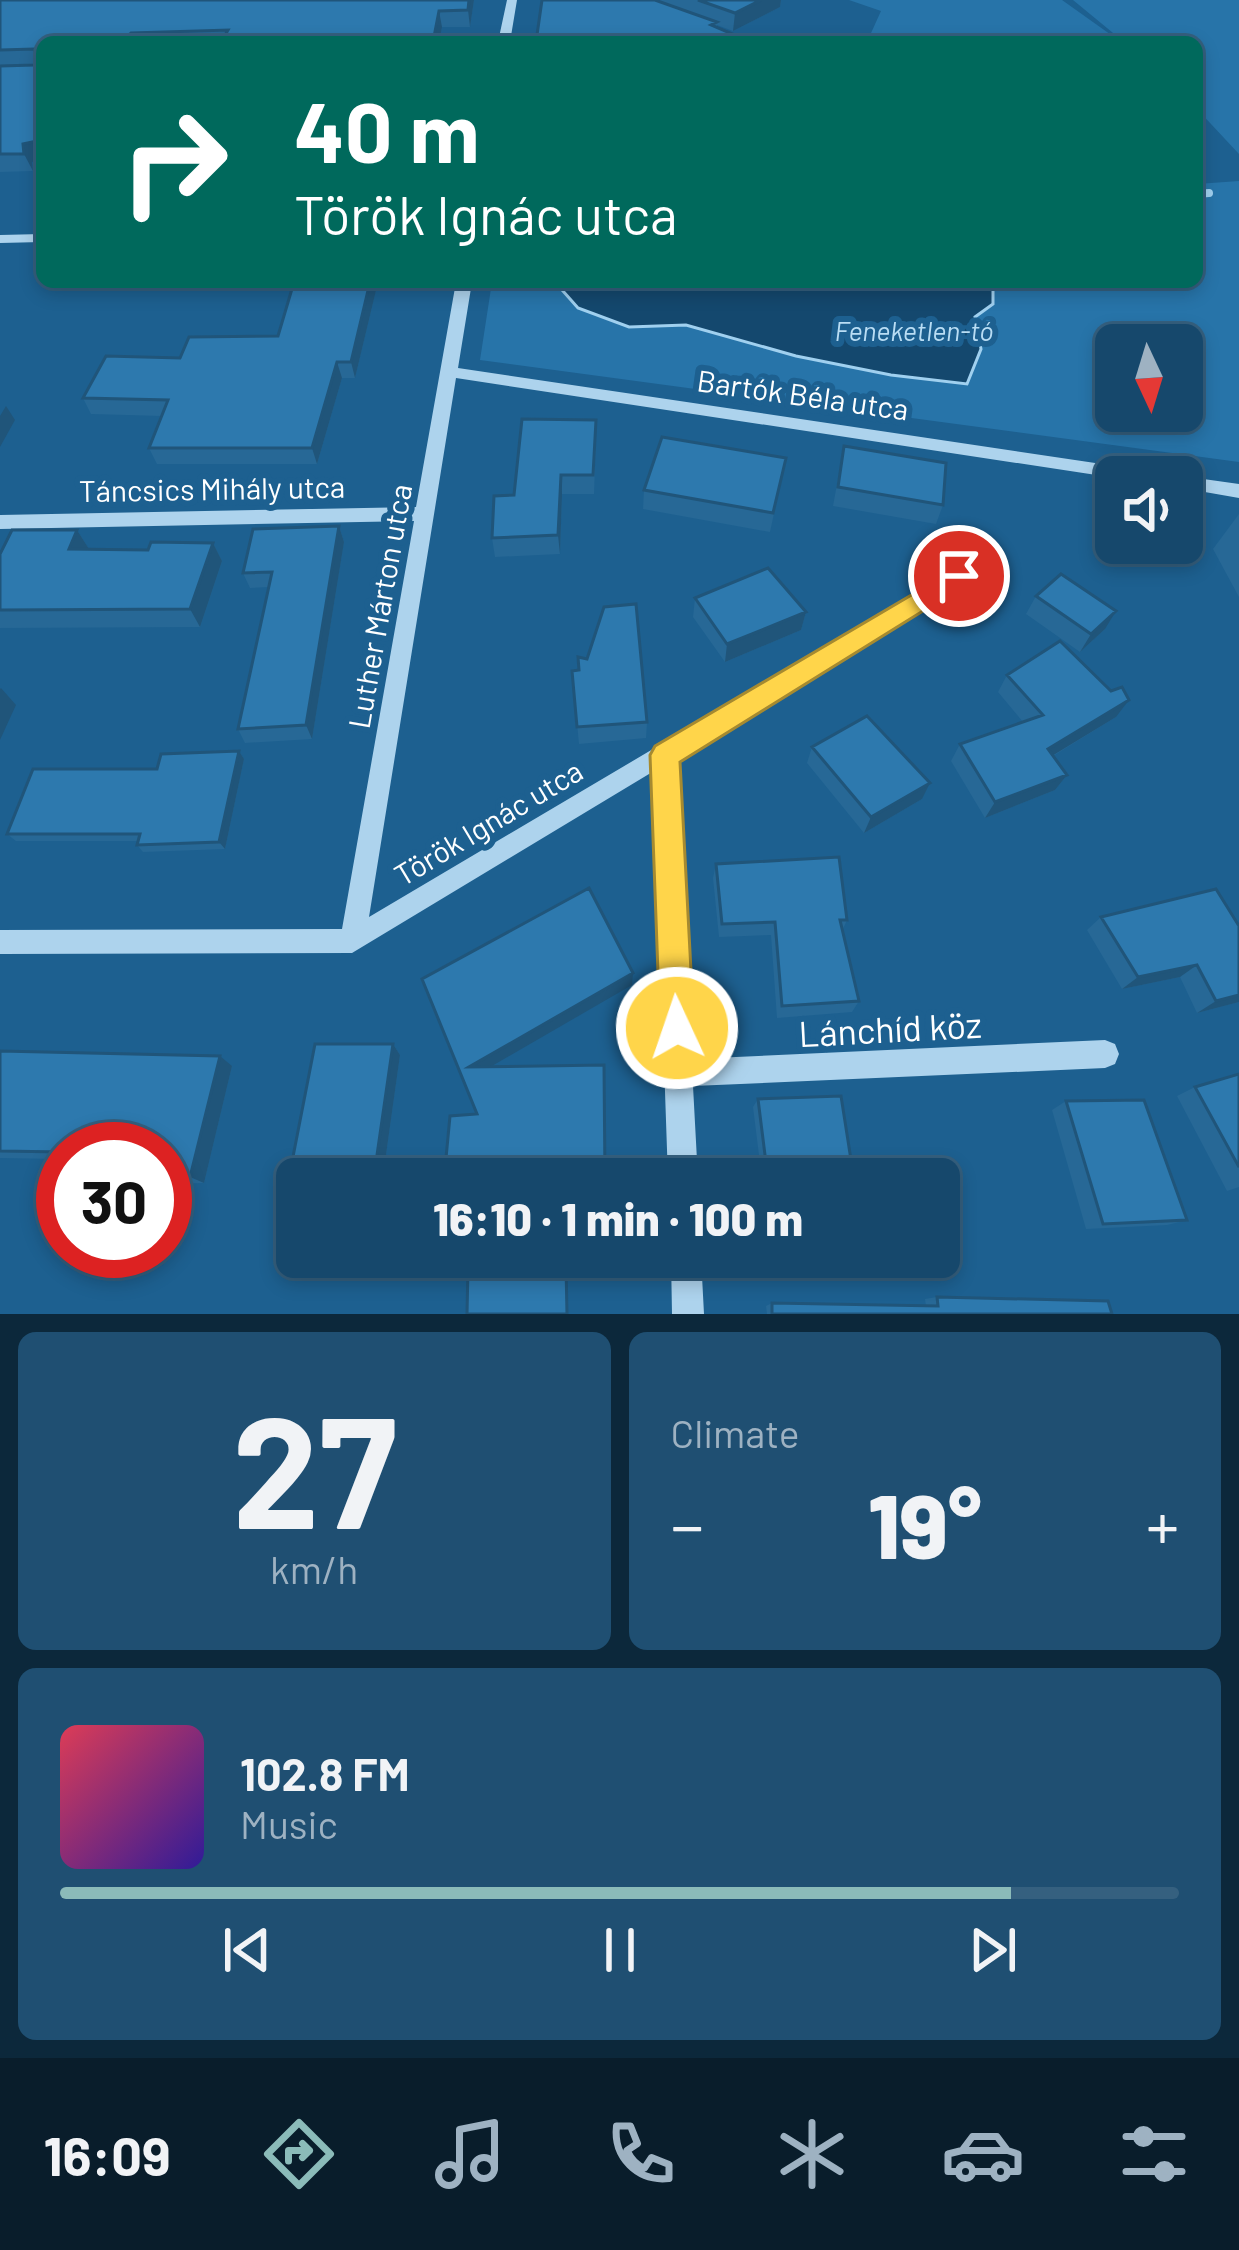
<!DOCTYPE html>
<meta charset="utf-8">
<style>
:root{--surface:#16486c;--page:#1f4f72;--text:#f1f3f6;--muted:#9eb2c2;--line:#35607f;--accent:#8bbbb9}
body{margin:0;font-family:Barlow,sans-serif;background:var(--page);color:var(--text);height:100vh;display:flex;flex-direction:column;font-size:45px;white-space:nowrap}
*{box-sizing:border-box;margin:0}
p{font-size:39px;color:var(--muted)}
.icon{flex:none;width:66px;height:66px;fill:none;stroke:currentColor;stroke-width:2;stroke-linecap:round;stroke-linejoin:round}
.map{position:relative;height:1314px;overflow:hidden}
.sheet{display:flex;flex-direction:column;gap:18px;padding:18px;background:#0c283b;flex:1}
.sheet>*{flex:none}
.banner{position:absolute;left:36px;top:36px;width:1167px;height:252px;border-radius:18px;box-shadow:0 6px 18px #0003,0 0 0 3px var(--line);background:#00695c;color:#fff;overflow:hidden}
.needle{width:78px;rotate:176deg}
.controls{position:absolute;left:1095px;top:324px;display:grid;gap:24px}
.controls a{display:grid;place-items:center;width:108px;height:108px;border-radius:18px;background:var(--surface);box-shadow:0 6px 18px #0003,0 0 0 3px var(--line);font-size:60px}
.speed{position:absolute;left:36px;top:1122px;display:flex;gap:24px;font-size:60px;font-weight:700;text-align:center}
.speed>*{display:grid;place-content:center;width:156px;height:156px;border-radius:50%;background:var(--surface);box-shadow:0 6px 18px #0003,0 0 0 3px var(--line);line-height:1}
.speed .limit{border:18px solid #d22;background:#fff;color:#111}
.pin{position:absolute;display:grid;place-items:center;width:102px;height:102px;color:#fff;margin:-51px;border:6px solid #fff;border-radius:50%;box-shadow:0 3px 12px #0007}
.me{position:absolute;width:132px;margin:-66px;rotate:357deg;stroke-linejoin:round;filter:drop-shadow(0 0 9px #0008)}
.turn{display:flex;align-items:center;gap:42px;height:252px;padding:0 60px;font-size:54px}
.turn .icon{width:156px;height:156px;stroke-width:2.5}
.turn b{display:block;font-size:84px;line-height:102px}
.big{font-size:90px;font-weight:800;line-height:1.1}
.sheet .widget{flex:1;display:flex;flex-direction:column;justify-content:center;gap:18px;min-width:0;padding:0 42px;border-radius:18px;background:var(--page)}
.sheet .dial{align-items:center;gap:0}
.dial b{font-size:156px;line-height:1}
.song{display:flex;align-items:center;gap:36px}
.cover{width:144px;height:144px;border-radius:18px;background:linear-gradient(135deg,hsl(350 70% 55%),hsl(250 70% 35%))}
.played{height:12px;border-radius:6px;background:linear-gradient(90deg,var(--accent) 85%,var(--line) 85%)}
.keys{display:flex;justify-content:space-around;direction:ltr}
.heat{display:flex;justify-content:space-between;align-items:center;font-size:66px;direction:ltr}
.sheet .tiles{flex:1;display:grid;gap:18px;grid-template-columns:1fr 1fr}
.widget:last-child{grid-column:span 2}
.trip{position:absolute;left:276px;top:1158px;width:684px;height:120px;border-radius:18px;background:var(--surface);box-shadow:0 6px 18px #0003,0 0 0 3px var(--line);font-weight:800;line-height:120px;text-align:center}
.menu{display:flex;height:192px;justify-content:space-around;align-items:center;background:#091d2b;color:var(--muted)}
.menu .icon{width:84px;height:84px}
.menu .current{color:var(--accent)}
.menu b{font-size:54px;color:var(--text)}
.map>svg:first-child{display:block}
.green{fill:#2774a9;fill-rule:evenodd}
.water{fill:#14486e;stroke:#a0d0ef;stroke-width:3}
.lines{fill:none;stroke-linecap:round;stroke-linejoin:round}
.stream{stroke:#a0d0ef;stroke-width:8}
.minor{fill:#add3ed;fill-rule:evenodd}
.wall{fill:#276896}
.shaded-wall{fill:#20557a}
.building{fill:#2d79ae;stroke:#20557a;stroke-width:3}
.route{fill:#ffd54a;stroke:#a68a30;stroke-width:3}
.labels{text-anchor:middle;dominant-baseline:central;stroke-width:12;stroke-linejoin:round;paint-order:stroke}
.far-water-label{font-size:27px;font-style:italic;fill:#b9ddf4;stroke:#1d6090}
.street-label{font-size:30px;fill:#fff;stroke:#1d6090}
.near-street-label{font-size:36px;fill:#fff;stroke:#1d6090}
</style>
<div class="map">
<svg width="1239" height="1314" viewBox="0 0 1239 1314">
<rect width="100%" height="100%" fill="#1d6090"/>
<!-- green -->
<path class="green" d="M849,0H1062L1121,42H867L881,11Z
M1073,0H1239V154L1197,109V42H1124Z
M1239,181V462L480,360L492,282H1197V184ZM1116,345H1182V411H1116Z"/>
<!-- water -->
<path class="water" d="M555,282H993V304L975,317L981,349L967,384L891,375L796,356L686,325L629,327L578,308Z"/>
<g class="lines">
<!-- stream -->
<path class="stream" d="M1197,194L1209,193"/>
<!-- minor -->
<path class="minor" d="M507,0H517L510,42H498Z
M42,234V242L0,243V235Z
M456,282H472L458,368L1149,471L1158,477L1116,478L456,378L369,917L959,568L966,571L969,576L966,581L676,758L691,1059L1105,1040L1115,1044L1119,1054L1115,1064L1105,1068L693,1086L698,1179H668L654,771L352,953L0,954V930L342,929L414,521L0,529V515L416,507Z
M1182,476L1239,484V498L1182,488V477H1177Z
M671,1257H701L704,1314H672Z"/>
</g>
<!-- wall -->
<path class="wall" d="M0,0H474L470,27H442L439,42H42V160L32,162L33,171L0,172Z
M542,0H781L780,7L733,31L717,25V28Z
M378,282L355,378H342L317,464H157L149,448L162,416L91,414L83,398L180,358L278,336Z
M596,439L594,494H562L560,554L495,557L492,538L514,495Z
M844,446L943,505L936,524L833,506Z
M786,458L770,532L643,509L644,490Z
M1239,514V597L1213,549Z
M339,526L344,542L312,739L245,743L238,729L269,587L250,588L243,573Z
M77,530L89,549L148,550L213,543L222,561L200,627L0,628V554Z
M1036,596L1105,629L1080,652L1026,614Z
M695,598L806,612L801,630L725,662L693,617Z
M578,657L647,722L646,738L579,744L572,671L578,670Z
M1007,675L1111,691L1116,717L1053,756L1067,775L1055,790L985,818L951,761L960,744L1023,722L998,692Z
M812,747L922,799L864,833L807,763Z
M239,751L244,759L225,849L143,852L137,845V841H16L7,834L157,769Z
M716,864L847,920L843,929L859,1001L852,1012L777,1018L771,935L719,937L713,878Z
M1101,917L1239,926V1002L1197,1013L1180,977L1122,989L1087,930Z
M393,1044L400,1055L383,1176L302,1174L291,1167Z
M0,1051L232,1066L204,1183L165,1184V1149H63V1181L54,1178L60,1159L0,1158Z
M1239,1074V1187L1227,1191L1177,1096L1195,1087Z
M758,1099L854,1179H762L753,1107Z
M1066,1101L1187,1220L1167,1225L1086,1229L1052,1110Z
M937,1297L1112,1314H767L766,1306L772,1303L926,1306L925,1299Z"/>
<!-- shaded-wall -->
<path class="shaded-wall" d="M469,0H474L470,27L468,10Z
M761,0H781L780,7L733,31L735,13Z
M439,11L442,27L439,42H433Z
M131,33L134,42H122Z
M42,140V160L32,162L33,171L24,154L23,144Z
M370,282H378L355,378L351,362Z
M337,362L342,378L317,464L312,448Z
M6,406L15,420L0,447V416Z
M561,475L562,494L560,554L558,535Z
M339,526L344,542L312,739L306,725Z
M77,530L89,549H69Z
M213,543L222,561L200,627L190,609Z
M1116,611L1105,629L1080,652L1091,634Z
M806,612L801,630L725,662L727,644Z
M1,688L16,705L0,740V689Z
M1129,700L1116,717L1037,765L1048,749Z
M239,751L244,759L225,849L219,842Z
M1067,775L1055,790L985,818L995,802Z
M930,783L922,799L864,833L871,817Z
M1197,965L1180,977L1122,989L1138,977Z
M633,973L632,985L473,1077L469,1067Z
M1239,995V1002L1197,1013L1216,1001Z
M393,1044L400,1055L383,1176L375,1169Z
M220,1056L232,1066L204,1183L190,1177Z"/>
<!-- building -->
<path class="building" d="M0,0H469L468,10L439,11L433,42H221L228,30L131,33L122,42H42V140L23,144L24,154H0V66L34,65L39,61L34,49L0,50Z
M542,0H655L717,22L711,25L751,42H536Z
M698,0H761L735,13Z
M294,282H370L351,362H337L312,448H149L168,400L83,398L106,356L180,358L189,337L278,336Z
M522,419L596,420L593,475H561L558,535L492,538L494,496L514,495Z
M662,437L786,458L773,513L644,490Z
M844,446L946,463L943,505L838,487Z
M339,526L306,725L238,729L272,572L243,573L253,529Z
M12,530H77L69,549L148,550L151,542L213,543L190,609L0,610V554Z
M768,568L806,612L727,644L695,598Z
M1061,574L1116,611L1091,634L1036,596Z
M636,604L647,722L577,727L572,671L579,670L578,657L587,659L604,607Z
M1060,641L1111,691L1122,687L1129,700L1048,749L1067,775L995,802L960,744L1043,715L1007,675Z
M867,716L930,783L871,817L812,747Z
M239,751L219,842L137,845L140,834H7L33,769H157L161,754Z
M839,857L847,920H840L859,1001L782,1006L775,922L722,924L716,864Z
M589,888L633,973L469,1067L604,1065L605,1179H444L450,1116L477,1114L422,979Z
M1216,889L1239,926V995L1216,1001L1197,965L1138,977L1101,917Z
M315,1044H393L375,1169L291,1167Z
M0,1051L220,1056L190,1177H165V1149H63V1178H54L62,1152L0,1151Z
M1239,1074V1167L1195,1087Z
M841,1096L854,1179H768L758,1099Z
M1144,1100L1187,1220L1103,1224L1066,1101Z
M566,1266L567,1314H467L468,1268Z
M937,1297L1108,1301L1112,1314H772V1303L938,1306Z"/>
<!-- route -->
<path class="route" d="M959,567L972,576L968,583L680,762L694,1028L689,1040L677,1045L665,1040L660,1028L650,755L655,746Z"/>
<g class="labels">
<!-- far-water labels -->
<g class="far-water-label">
<text x="914" y="330">Feneketlen-tó</text>
</g>
<!-- street labels -->
<g class="street-label">
<text transform="translate(803 394) rotate(8)">Bartók Béla utca</text>
<text transform="translate(212 488) rotate(-1)">Táncsics Mihály utca</text>
<text transform="translate(379 606) rotate(-80)">Luther Márton utca</text>
<text transform="translate(488 822) rotate(-31)">Török Ignác utca</text>
</g>
<!-- near-street labels -->
<g class="near-street-label">
<text transform="translate(890 1028) rotate(-3)">Lánchíd köz</text>
</g>
</g>
</svg>
<div class="controls">
<a><svg class="needle" viewBox="-14 -14 28 28"><path d="M0-13l5 13h-10z" fill="#e53935"/><path d="M0 13l5-13h-10z" fill="#9eb2c2"/></svg></a>
<a><svg class="icon" aria-label="sound" viewBox="0 0 24 24"><path d="M4 9h4l5-4v14l-5-4H4zM17 9q2 3 0 6"/></svg></a>
</div>
<div class="speed"><div class="limit">30</div></div>
<div class="pin" style="left:959px;top:576px;background:#d93025"><svg class="icon" aria-label="arrive" viewBox="0 0 24 24"><path d="M6 21V4h12l-3 4 3 4H6"/></svg></div>
<svg class="me" style="left:677px;top:1028px" viewBox="-20 -20 40 40"><circle r="17" fill="#ffd54a" stroke="#fff" stroke-width="3"/><path d="M0-11L8 9 0 5-8 9z" fill="#fff"/></svg>
<div class="trip">16:10 · 1 min · 100 m</div>
<div class="banner">
<div class="turn"><svg class="icon" aria-label="right" viewBox="0 0 24 24"><path d="M7 20v-9h11M14 6l5 5-5 5"/></svg><div><b>40 m</b>Török Ignác utca</div></div>
</div>
</div>
<section class="sheet">
<div class="tiles">
<div class="widget dial"><b>27</b><p>km/h</p></div>
<div class="widget"><p>Climate</p>
<div class="heat"><a>−</a><b class="big">19°</b><a>+</a></div>
</div>
<div class="widget">
<div class="song"><i class="cover"></i><div><b>102.8 FM</b><p>Music</p></div></div>
<div class="played"></div>
<div class="keys"><svg class="icon" aria-label="previous" viewBox="0 0 24 24"><path d="M18 5L8 12l10 7zM5 5v14"/></svg><svg class="icon" aria-label="pause" viewBox="0 0 24 24"><path d="M8 5v14M16 5v14"/></svg><svg class="icon" aria-label="next" viewBox="0 0 24 24"><path d="M6 5l10 7-10 7zM19 5v14"/></svg></div>
</div>
</div>
</section>
<nav class="menu">
<b>16:09</b>
<svg class="icon current" aria-label="directions" viewBox="0 0 24 24"><path d="M12 3l9 9-9 9-9-9zM9 14v-3h6M13 9l2 2-2 2"/></svg>
<svg class="icon" aria-label="music" viewBox="0 0 24 24"><path d="M9 18V5l10-2v13"/><circle cx="6" cy="18" r="3"/><circle cx="16" cy="16" r="3"/></svg>
<svg class="icon" aria-label="phone" viewBox="0 0 24 24"><path d="M5 4h4l2 5-3 2q2 4 5 5l2-3 5 2v4C11 20 4 13 5 4z"/></svg>
<svg class="icon" aria-label="climate" viewBox="0 0 24 24"><path d="M12 3v18M4 7l16 10M4 17L20 7"/></svg>
<svg class="icon" aria-label="car" viewBox="0 0 24 24"><path d="M5 17H2v-5l4-1 3-4h7l3 4 3 1v5h-3M9 17h6M6 11h13"/><circle cx="7" cy="17" r="2"/><circle cx="17" cy="17" r="2"/></svg>
<svg class="icon" aria-label="filters" viewBox="0 0 24 24"><path d="M4 7h16M4 17h16"/><circle cx="9" cy="7" r="2"/><circle cx="15" cy="17" r="2"/></svg>
</nav>
